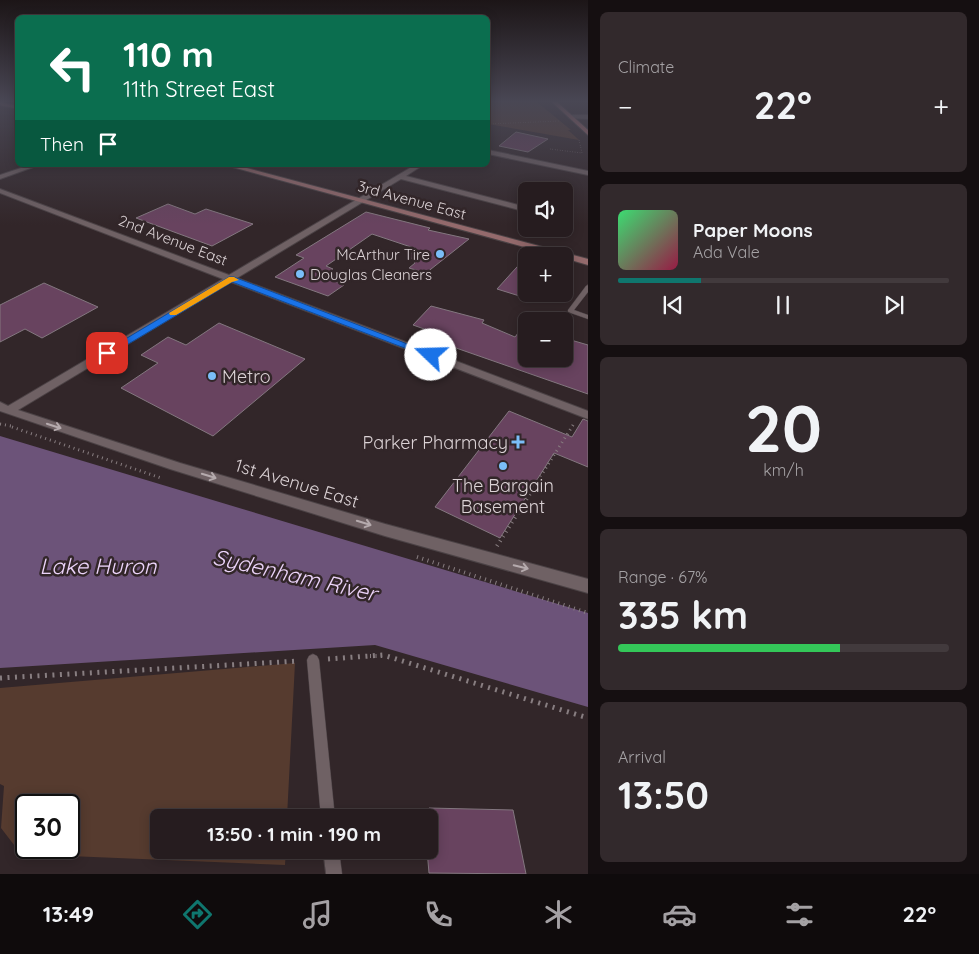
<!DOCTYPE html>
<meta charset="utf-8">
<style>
:root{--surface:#261c1f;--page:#32292c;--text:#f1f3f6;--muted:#a4a1a4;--line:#423a3d;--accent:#0f766e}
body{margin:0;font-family:Quicksand,sans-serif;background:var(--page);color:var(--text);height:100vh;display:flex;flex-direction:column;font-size:19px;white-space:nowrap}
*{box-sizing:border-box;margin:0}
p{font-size:16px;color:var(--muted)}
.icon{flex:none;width:28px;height:28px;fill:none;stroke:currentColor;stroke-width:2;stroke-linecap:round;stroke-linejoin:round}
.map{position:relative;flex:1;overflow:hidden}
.side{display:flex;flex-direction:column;gap:12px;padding:12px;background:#150f11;width:391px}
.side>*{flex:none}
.top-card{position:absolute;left:15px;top:15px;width:475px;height:152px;border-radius:8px;box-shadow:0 2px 12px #0003,0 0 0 1px var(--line);background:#0b6e4f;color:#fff;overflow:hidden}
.controls{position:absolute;left:518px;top:182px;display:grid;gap:10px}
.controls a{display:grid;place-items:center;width:55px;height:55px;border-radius:8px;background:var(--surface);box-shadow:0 2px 12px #0003,0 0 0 1px var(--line);font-size:25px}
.speed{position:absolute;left:15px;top:794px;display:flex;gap:10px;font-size:25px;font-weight:700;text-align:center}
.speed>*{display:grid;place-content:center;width:65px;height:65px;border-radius:50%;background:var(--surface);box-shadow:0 2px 12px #0003,0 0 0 1px var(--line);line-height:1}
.speed .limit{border:2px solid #111;border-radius:8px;background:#fff;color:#111}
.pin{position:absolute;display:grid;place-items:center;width:42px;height:42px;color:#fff;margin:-21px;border-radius:10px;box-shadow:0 2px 8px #0006}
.me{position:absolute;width:55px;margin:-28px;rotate:291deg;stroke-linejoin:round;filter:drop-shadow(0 0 4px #0008)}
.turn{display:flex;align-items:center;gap:18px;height:105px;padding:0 25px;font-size:22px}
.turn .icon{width:65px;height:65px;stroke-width:2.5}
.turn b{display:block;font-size:35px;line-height:42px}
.then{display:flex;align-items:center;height:48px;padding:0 25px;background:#0003;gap:10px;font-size:19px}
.big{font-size:38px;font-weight:800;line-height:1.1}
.side .widget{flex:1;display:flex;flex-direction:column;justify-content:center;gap:8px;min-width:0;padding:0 18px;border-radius:8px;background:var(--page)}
.side .dial{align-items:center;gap:0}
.dial b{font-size:65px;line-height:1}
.song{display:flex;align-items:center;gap:15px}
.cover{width:60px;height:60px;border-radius:8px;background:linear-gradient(135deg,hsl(140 70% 55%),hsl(340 70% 35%))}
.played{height:5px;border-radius:2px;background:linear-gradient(90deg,var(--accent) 25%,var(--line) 25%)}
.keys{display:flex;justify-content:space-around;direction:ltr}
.heat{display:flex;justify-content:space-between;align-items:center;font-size:28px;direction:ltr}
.charge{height:8px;border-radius:4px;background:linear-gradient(90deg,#34c759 67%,var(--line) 0)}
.trip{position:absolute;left:150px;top:809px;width:288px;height:50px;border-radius:8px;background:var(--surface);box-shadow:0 2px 12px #0003,0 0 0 1px var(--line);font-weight:800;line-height:50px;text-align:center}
.menu{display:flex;height:80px;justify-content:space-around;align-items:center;background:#0f0b0c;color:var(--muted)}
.menu .icon{width:35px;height:35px}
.menu .selected{color:var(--accent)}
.menu b{font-size:22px;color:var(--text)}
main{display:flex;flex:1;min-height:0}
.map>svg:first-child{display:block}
.green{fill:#563b2f;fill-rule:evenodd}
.water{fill:#6c5379}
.building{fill:#68435f;stroke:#83777f}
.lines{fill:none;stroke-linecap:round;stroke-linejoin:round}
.lane-casing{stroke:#4b4245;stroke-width:1}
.street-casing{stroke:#4b4245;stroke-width:2}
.secondary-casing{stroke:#4b4245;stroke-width:2}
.primary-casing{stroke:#4b4245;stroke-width:2}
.path-far3{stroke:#887e81;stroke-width:1;stroke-dasharray:0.5 2;stroke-linecap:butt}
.path-far2{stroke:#887e81;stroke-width:3;stroke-dasharray:1 4;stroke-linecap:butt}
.path-far1{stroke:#887e81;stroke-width:4;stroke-dasharray:1 4.5;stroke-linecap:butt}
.path{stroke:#887e81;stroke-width:5;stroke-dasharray:2 5.5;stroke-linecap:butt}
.lane{fill:#6f6164;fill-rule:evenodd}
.street{fill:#6f6164;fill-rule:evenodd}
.secondary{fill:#946a6c;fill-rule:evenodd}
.primary{fill:#ba7474;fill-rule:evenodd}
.oneway{stroke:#b5aaad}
.route{fill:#1a73e8;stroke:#114b97}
.slow{fill:#f59e0b}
.poi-dot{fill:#7abef8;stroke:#322629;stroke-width:2}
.labels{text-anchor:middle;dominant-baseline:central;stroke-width:5;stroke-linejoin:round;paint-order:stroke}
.far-street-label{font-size:15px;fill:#dbd2d5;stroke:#322629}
.far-poi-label{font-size:15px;fill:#dbd2d5;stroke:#322629;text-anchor:end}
.poi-label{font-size:18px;fill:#dbd2d5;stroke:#322629;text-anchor:start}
.street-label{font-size:18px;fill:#dbd2d5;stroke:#322629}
.near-water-label{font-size:22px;font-style:italic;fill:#ecd4fa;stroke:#322629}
</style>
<main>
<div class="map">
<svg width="588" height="874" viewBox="0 0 588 874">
<rect width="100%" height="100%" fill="#322629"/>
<!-- green -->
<path class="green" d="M488,102H537L571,130H568L579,140L488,124Z
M295,663L287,817L159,818V850H286L285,865L21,854L1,828L4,786L0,784V688ZM26,805H69V848H26Z"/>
<!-- water -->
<path class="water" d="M0,436L588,613V707L375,645L0,668Z"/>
<!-- building -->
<path class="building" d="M516,132L548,139L528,152L499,146Z
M168,204L195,214L206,209L253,224L212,246L136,218Z
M366,212L430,228L428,230L469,239L426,273L409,268L415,263L409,255L417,249L372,234L326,266L333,269L323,276L344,285L328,296L275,277L304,258L296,255Z
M526,257V298L497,289Z
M44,283L98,307L42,338L25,329L0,342V305Z
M431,306L484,320L482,323L515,337L526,323V359H564V338L588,345V394L436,341L441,335L413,325Z
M219,323L305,359L213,436L121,388L158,363L141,355L168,337L186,345Z
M509,411L572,437L583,419L588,421V467L554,453L500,538L435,507Z
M429,808L513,810L526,874L429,873L427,850H429Z"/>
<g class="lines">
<defs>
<path id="lane" d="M588,285V292L574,310L588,315V319L568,312V310L586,286Z
M313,654L317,656L319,660L335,818H321L307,660L309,656Z
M323,850H339L342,874H326Z"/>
<path id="street" d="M571,115H588V119L569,118Z
M488,150L588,171V175L488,154Z
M30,165H39L0,179V175Z
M415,165H423L406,176L526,207V210L523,211L401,179L237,278L588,411V419L231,282L18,410L180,463L385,524L588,579V593L385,536L170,469L0,411V402L8,406L223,279L0,193V189L229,275Z"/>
<path id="secondary" d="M0,102L18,106V109L0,105Z
M225,165H235L588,259V265L564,258V256H557Z"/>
<path id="primary" d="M552,102H557L588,130V135Z"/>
</defs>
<!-- lane casing -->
<use href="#lane" class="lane-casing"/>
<!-- street casing -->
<use href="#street" class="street-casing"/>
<!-- secondary casing -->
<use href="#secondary" class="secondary-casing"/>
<!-- primary casing -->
<use href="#primary" class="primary-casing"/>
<!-- path-far3 -->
<path class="path-far3" d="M488,124L560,121
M550,149L582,153L579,140"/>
<!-- path-far2 -->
<path class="path-far2" d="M0,424L11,426
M12,427L161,478
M535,485L575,422"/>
<!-- path-far1 -->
<path class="path-far1" d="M497,546L536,484
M417,557L588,613
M370,656H386"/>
<!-- path -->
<path class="path" d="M328,659L383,655L588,718
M0,678L299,661"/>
<!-- lane -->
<use href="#lane" class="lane"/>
<!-- street -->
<use href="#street" class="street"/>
<!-- secondary -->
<use href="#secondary" class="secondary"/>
<!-- primary -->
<use href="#primary" class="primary"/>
</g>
<!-- one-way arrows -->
<defs><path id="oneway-shaft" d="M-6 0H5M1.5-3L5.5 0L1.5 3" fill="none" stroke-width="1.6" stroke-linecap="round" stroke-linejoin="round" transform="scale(1.25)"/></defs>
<g class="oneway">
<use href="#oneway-shaft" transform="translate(54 426) rotate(18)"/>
<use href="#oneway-shaft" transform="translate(209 476) rotate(17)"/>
<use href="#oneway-shaft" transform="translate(364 523) rotate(17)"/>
<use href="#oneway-shaft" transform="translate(521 567) rotate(14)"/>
</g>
<!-- sky -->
<linearGradient id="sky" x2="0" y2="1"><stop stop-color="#1c1517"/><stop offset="0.45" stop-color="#494754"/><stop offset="1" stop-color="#494754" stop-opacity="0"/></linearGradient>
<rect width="588" height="225" fill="url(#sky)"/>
<!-- route -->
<path class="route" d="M229,277H234L436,355L435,357H428L232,282L110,355L107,356L102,353Z"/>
<!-- slow -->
<path class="slow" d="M229,277H234L239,280L232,282L176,315H170L169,313Z"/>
<!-- markers -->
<g class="poi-dot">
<circle cx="440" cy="254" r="5"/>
<circle cx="300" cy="274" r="5"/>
<circle cx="212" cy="376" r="5"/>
<path d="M515.5 434.5h5v5h5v5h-5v5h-5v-5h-5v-5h5z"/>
<circle cx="503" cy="466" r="5"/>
</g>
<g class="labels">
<!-- far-street labels -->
<g class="far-street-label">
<text transform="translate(412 200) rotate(15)">3rd Avenue East</text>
<text transform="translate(173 240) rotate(21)">2nd Avenue East</text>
</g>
<!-- far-poi labels -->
<g class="far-poi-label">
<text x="430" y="254">McArthur Tire</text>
<text x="310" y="274" text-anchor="start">Douglas Cleaners</text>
</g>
<!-- poi labels -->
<g class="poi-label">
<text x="222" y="376">Metro</text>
<text x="508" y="442" text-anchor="end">Parker Pharmacy</text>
<text x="503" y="485" text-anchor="middle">The Bargain<tspan x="503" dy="21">Basement</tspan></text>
</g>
<!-- street labels -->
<g class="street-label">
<text transform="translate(297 483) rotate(17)">1st Avenue East</text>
</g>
<!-- near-water labels -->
<g class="near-water-label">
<text x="98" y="566">Lake Huron</text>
<text transform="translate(295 575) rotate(13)">Sydenham River</text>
</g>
</g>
</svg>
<div class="controls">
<a><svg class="icon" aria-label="sound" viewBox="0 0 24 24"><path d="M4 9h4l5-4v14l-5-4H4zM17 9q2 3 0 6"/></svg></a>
<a>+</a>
<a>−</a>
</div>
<div class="speed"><div class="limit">30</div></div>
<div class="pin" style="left:107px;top:353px;background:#d93025"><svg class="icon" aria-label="arrive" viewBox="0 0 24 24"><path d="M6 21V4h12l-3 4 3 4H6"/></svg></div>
<svg class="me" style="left:431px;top:355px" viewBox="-20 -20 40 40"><circle r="19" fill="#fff"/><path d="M0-13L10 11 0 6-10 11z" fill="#1a73e8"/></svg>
<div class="trip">13:50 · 1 min · 190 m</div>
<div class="top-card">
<div class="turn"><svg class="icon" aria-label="left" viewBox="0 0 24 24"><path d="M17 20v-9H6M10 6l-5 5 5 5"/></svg><div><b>110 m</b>11th Street East</div></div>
<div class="then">Then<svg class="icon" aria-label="arrive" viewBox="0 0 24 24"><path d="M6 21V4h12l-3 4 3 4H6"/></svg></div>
</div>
</div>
<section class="side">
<div class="widget"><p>Climate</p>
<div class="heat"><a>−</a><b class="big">22°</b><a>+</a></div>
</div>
<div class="widget">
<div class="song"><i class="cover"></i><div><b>Paper Moons</b><p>Ada Vale</p></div></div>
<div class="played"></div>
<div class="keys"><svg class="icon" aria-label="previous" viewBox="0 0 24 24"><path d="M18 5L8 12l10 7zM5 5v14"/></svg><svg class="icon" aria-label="pause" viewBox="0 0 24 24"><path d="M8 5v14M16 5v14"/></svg><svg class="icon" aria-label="next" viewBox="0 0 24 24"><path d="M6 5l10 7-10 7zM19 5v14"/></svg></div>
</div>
<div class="widget dial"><b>20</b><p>km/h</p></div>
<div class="widget"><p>Range · 67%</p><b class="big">335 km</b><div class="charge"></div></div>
<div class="widget"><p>Arrival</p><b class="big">13:50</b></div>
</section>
</main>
<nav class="menu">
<b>13:49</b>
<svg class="icon selected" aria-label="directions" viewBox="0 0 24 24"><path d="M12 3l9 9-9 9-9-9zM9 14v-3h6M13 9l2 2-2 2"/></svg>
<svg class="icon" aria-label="music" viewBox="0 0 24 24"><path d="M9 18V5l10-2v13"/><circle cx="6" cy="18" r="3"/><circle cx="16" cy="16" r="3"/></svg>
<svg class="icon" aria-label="phone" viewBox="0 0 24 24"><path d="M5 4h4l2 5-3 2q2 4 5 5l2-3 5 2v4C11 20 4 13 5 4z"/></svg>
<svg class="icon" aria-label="climate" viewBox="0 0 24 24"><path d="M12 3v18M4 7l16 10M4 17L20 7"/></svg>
<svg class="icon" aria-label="car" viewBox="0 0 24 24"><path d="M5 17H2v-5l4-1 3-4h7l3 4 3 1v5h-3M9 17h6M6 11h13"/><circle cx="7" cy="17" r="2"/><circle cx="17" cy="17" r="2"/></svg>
<svg class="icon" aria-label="filters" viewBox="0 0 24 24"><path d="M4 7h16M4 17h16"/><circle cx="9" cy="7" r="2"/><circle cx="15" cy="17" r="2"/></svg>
<b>22°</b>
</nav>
